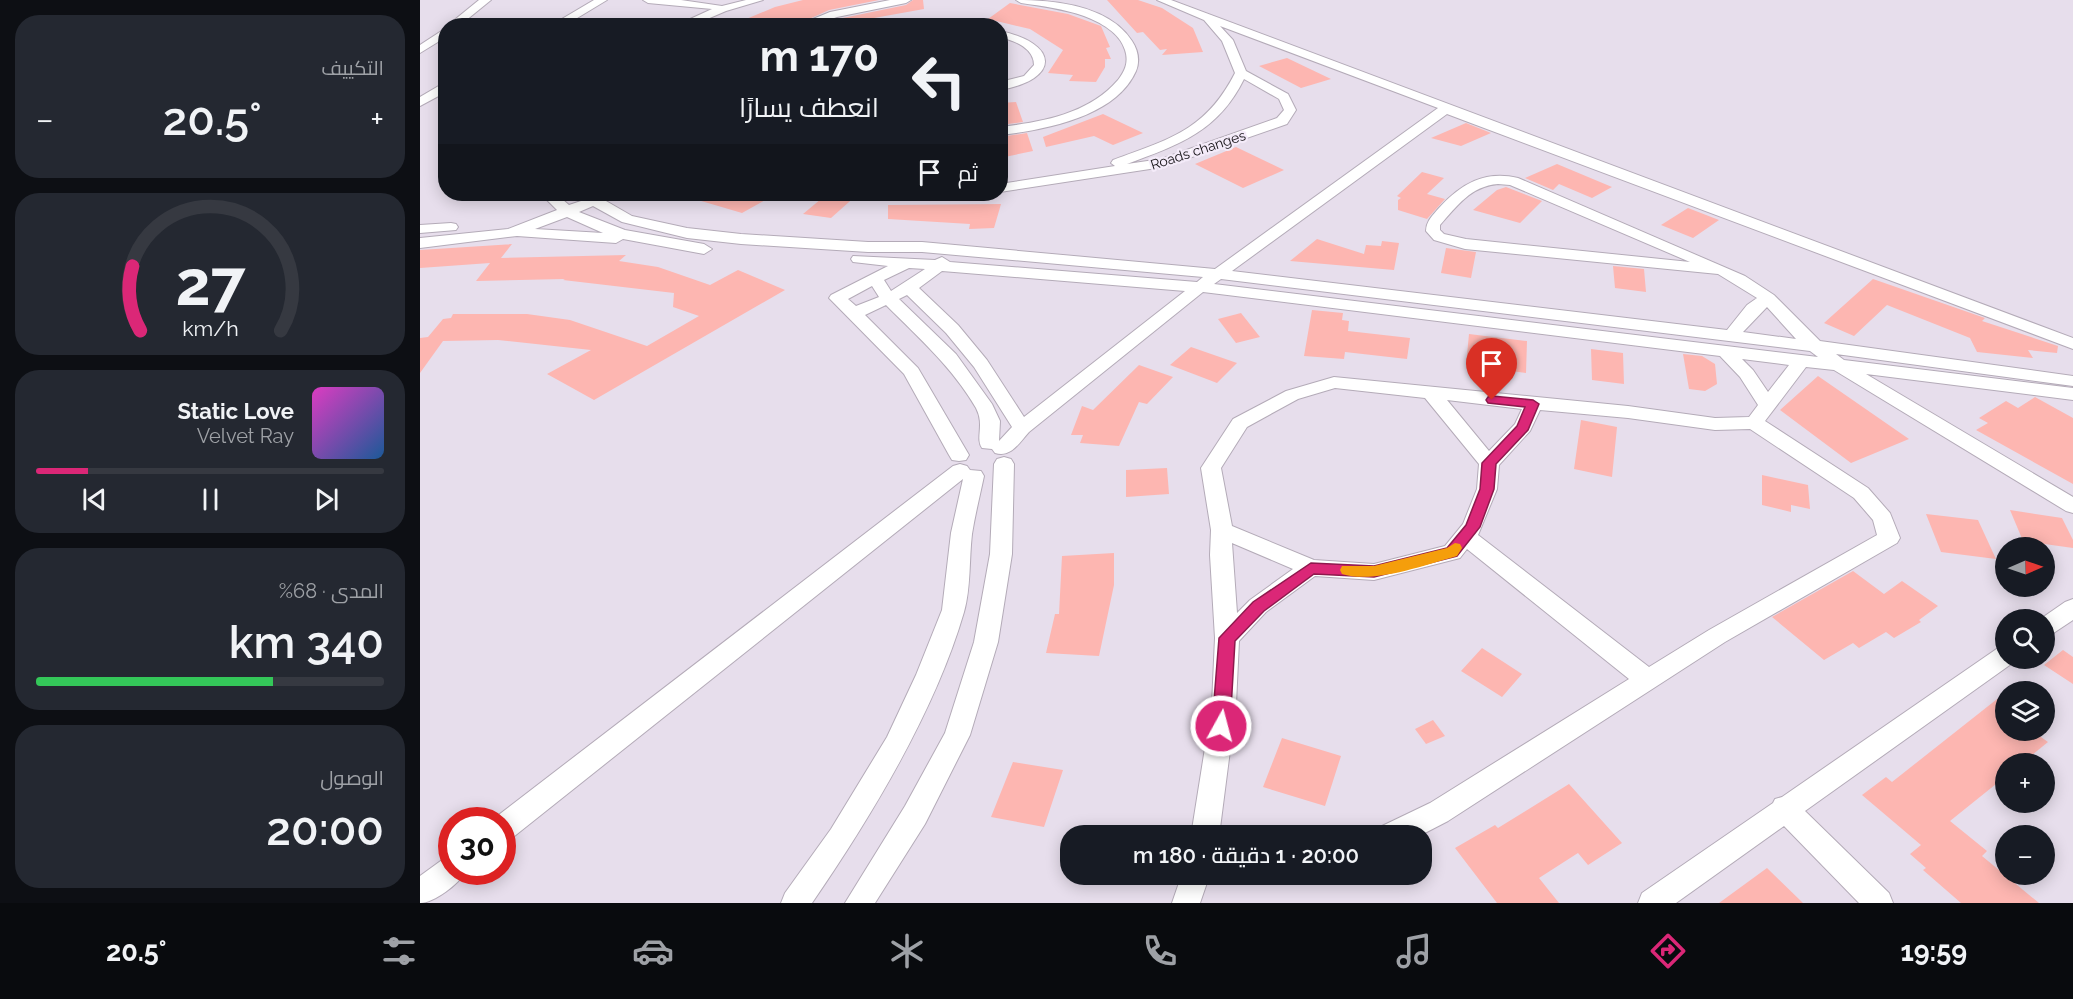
<!DOCTYPE html>
<html lang="ar">
<meta charset="utf-8">
<style>
:root{--surface:#171b24;--page:#242831;--text:#f1f3f6;--muted:#9ea1a6;--line:#363941;--accent:#db2777}
body{margin:0;font-family:Raleway,Cairo,sans-serif;background:var(--page);color:var(--text);direction:rtl;height:100vh;display:flex;flex-direction:column;font-size:22px;white-space:nowrap}
*{box-sizing:border-box;margin:0}
p{font-size:20px;color:var(--muted)}
.icon{flex:none;width:33px;height:33px;fill:none;stroke:currentColor;stroke-width:2;stroke-linecap:round;stroke-linejoin:round}
.map{position:relative;flex:1;overflow:hidden;direction:ltr}
.side{display:flex;flex-direction:column;gap:15px;padding:15px;background:#0d0f14;width:420px}
.side>*{flex:none}
.banner{position:absolute;left:18px;top:18px;width:570px;height:183px;border-radius:24px;box-shadow:0 3px 15px #0003;direction:rtl;background:#171b24;color:var(--text);overflow:hidden}
.needle{width:39px;rotate:88deg}
.fabs{position:absolute;left:1575px;top:537px;display:grid;gap:12px}
.fabs a{display:grid;place-items:center;width:60px;height:60px;border-radius:50%;background:var(--surface);box-shadow:0 3px 15px #0003;font-size:30px}
.speed{position:absolute;left:18px;top:807px;display:flex;gap:12px;font-size:30px;font-weight:700;text-align:center}
.speed>*{display:grid;place-content:center;width:78px;height:78px;border-radius:50%;background:var(--surface);box-shadow:0 3px 15px #0003;line-height:1}
.speed .limit{border:9px solid #d22;background:#fff;color:#111}
.pin{position:absolute;display:grid;place-items:center;width:51px;height:51px;color:#fff;margin:-62px -26px;border-radius:50% 50% 50% 0;rotate:-45deg;box-shadow:0 0 6px #0007}
.pin .icon{rotate:45deg}
.me{position:absolute;width:66px;margin:-33px;rotate:7deg;stroke-linejoin:round;filter:drop-shadow(0 0 4px #0008)}
.turn{display:flex;align-items:center;gap:21px;height:126px;padding:0 30px;font-size:27px}
.turn .icon{width:78px;height:78px;stroke-width:2.5}
.turn b{display:block;font-size:42px;line-height:51px}
.then{display:flex;align-items:center;height:57px;padding:0 30px;background:#0003;gap:12px;font-size:22px}
.big{font-size:45px;font-weight:600;line-height:1.1}
.side .tile{flex:1;display:flex;flex-direction:column;justify-content:center;gap:9px;min-width:0;padding:0 21px;border-radius:24px;background:var(--page)}
.side .dial{align-items:center;gap:0}
.dial svg{height:156px;overflow:visible;fill:none;stroke:var(--line);stroke-width:7;stroke-linecap:round;text-anchor:middle}
.dial text{fill:var(--text);stroke:none}
.song{display:flex;align-items:center;gap:18px}
.cover{width:72px;height:72px;border-radius:9px;background:linear-gradient(135deg,hsl(310 70% 55%),hsl(210 70% 35%))}
.played{height:6px;border-radius:3px;background:linear-gradient(90deg,var(--accent) 15%,var(--line) 15%)}
.keys{display:flex;justify-content:space-around;direction:ltr}
.heat{display:flex;justify-content:space-between;align-items:center;font-size:33px;direction:ltr}
.charge{height:9px;border-radius:4px;background:linear-gradient(90deg,#34c759 68%,var(--line) 0)}
.trip{position:absolute;left:640px;top:825px;width:372px;height:60px;border-radius:24px;background:var(--surface);box-shadow:0 3px 15px #0003;font-weight:600;line-height:60px;text-align:center;direction:rtl}
.dock{display:flex;height:96px;justify-content:space-around;align-items:center;background:#090b0e;color:var(--muted)}
.dock .icon{width:42px;height:42px}
.dock .active{color:var(--accent)}
.dock b{font-size:27px;color:var(--text)}
main{display:flex;flex:1;min-height:0}
.map>svg:first-child{display:block}
.building{fill:#fdb6b1}
.lines{fill:none;stroke-linecap:round;stroke-linejoin:round}
.street-casing{stroke:#b4abb8;stroke-width:2}
.street{fill:#fff;fill-rule:evenodd}
.route{fill:#db2777;stroke:#8e194d;stroke-width:1.5}
.slow{fill:#f59e0b}
.labels{text-anchor:middle;dominant-baseline:central;stroke-width:4.5;stroke-linejoin:round;paint-order:stroke}
.far-street-label{font-size:14px;fill:#141115;stroke:#f4ebf9}
</style>
<main>
<div class="map">
<svg width="1653" height="903" viewBox="0 0 1653 903">
<rect width="100%" height="100%" fill="#e7deec"/>
<!-- building -->
<path class="building" d="M383,0H459L409,10L374,26L312,25L355,7Z
M493,0H503L504,9L443,20L452,26H400L418,19L486,5Z
M687,0H718L742,8L773,28L783,52L742,55L747,49L740,50L723,32L717,33Z
M590,3L648,14L681,26L690,47L686,48L691,59H685V67L676,82L649,81L653,75L628,73L643,50L610,29L568,19Z
M867,58L911,79L881,88L839,66Z
M596,102L603,122L580,125V103Z
M683,114L723,133L693,145L674,136L626,147L623,137Z
M1046,123L1071,133L1041,146L1011,138Z
M607,133L613,151L580,158V137Z
M816,147L864,170L823,188L775,164Z
M1137,164L1192,187L1172,198L1139,184L1133,190L1105,178Z
M1002,172L1024,178L1007,194L1025,199L1007,219L978,210V200L981,198L977,196Z
M1086,187L1122,201L1100,223L1053,210L1077,190Z
M272,194H356L322,213L271,198Z
M407,194H438L411,218L383,214Z
M581,204L574,228L549,229L550,224L468,219V205Z
M1268,208L1299,220L1273,238L1241,225Z
M897,239L944,254L946,245L961,246L962,241L979,243L974,270L870,261Z
M92,244L81,258L206,255L199,261L238,267L290,285L318,270L365,290L174,400L127,374L171,350L78,340L23,341L0,373V338L8,337L23,319L31,318L33,314H107L150,320L227,346L279,316L253,307L254,293L143,280L145,279L56,281L70,263L0,268V250Z
M1026,248L1056,252L1051,278L1021,273Z
M1193,266L1224,269L1226,292L1195,288Z
M1453,279L1565,318L1562,321L1638,346L1637,353L1608,350L1613,358L1557,352L1550,338L1467,305L1434,336L1404,323Z
M892,310L923,313L922,320L929,321L928,331L990,338L987,359L925,352L924,359L884,356Z
M821,313L840,337L816,343L798,319Z
M1049,334L1107,341L1106,373L1046,365Z
M771,347L817,363L797,383L750,365Z
M1171,349L1203,353L1204,384L1172,380Z
M1263,354L1282,356L1295,364L1297,384L1285,391L1269,389Z
M719,365L753,377L727,404L719,402L699,446L660,443L663,435H651L662,406L673,410Z
M1398,376L1489,439L1431,463L1360,410Z
M1615,397L1653,418V484L1556,430L1568,423L1559,418L1586,401L1598,408Z
M1161,420L1197,427L1192,477L1154,469Z
M747,468L749,494L706,497V470Z
M1342,475L1388,485L1390,509L1371,505V512L1342,505Z
M1590,510L1642,518L1653,540V548L1603,541Z
M1506,514L1558,520L1576,559L1521,552Z
M694,553V585L679,656L626,653L635,614H639L642,556Z
M1433,571L1464,594L1482,581L1518,606L1499,620L1501,622L1474,638L1466,632L1439,648L1433,643L1404,660L1352,617Z
M1062,648L1102,674L1082,697L1041,671Z
M1643,650L1653,657V684L1624,665Z
M1586,692V730H1611L1628,742L1601,764H1586V776L1530,821L1567,851L1562,856L1619,903H1541L1503,870L1506,868L1490,854L1501,845L1442,795L1466,777L1472,782Z
M1013,720L1025,736L1006,744L995,729Z
M862,738L921,756L905,806L843,787Z
M593,762L643,770L624,827L571,817Z
M1149,784L1202,843L1168,865L1158,853L1119,878L1139,903H1077L1035,848L1075,825L1078,828Z
M1347,868L1383,903H1299Z"/>
<g class="lines">
<defs>
<path id="street" d="M59,0H71L39,26H27Z
M174,0H187L144,26H130Z
M223,0H261L302,6L326,0H343L306,11L271,26H255L292,9L228,3Z
M470,0H491L486,3L417,17L392,26H376L410,12Z
M596,0C634,0 689,5 712,41C718,50 720,61 716,71C696,117 624,130 580,135V127C622,122 669,114 698,80C705,71 709,62 705,50C700,33 680,22 664,16C644,9 622,6 601,3Z
M737,0H751L1653,338V349L1027,114L812,271L1307,330L1327,305L1337,298L1298,274L1045,249L1014,240L1006,231C1006,221 1013,215 1019,208C1041,184 1065,170 1098,178L1325,276L1354,295L1400,341L1653,376V386L1416,354L1424,360L1653,388V400L1446,374L1653,497V513L1646,511L1414,370L1386,367L1345,421L1448,488L1470,513L1480,538L1477,543L1305,642L1028,821L999,836H957L960,827L1010,803L1209,679L1047,549L1040,558L954,580L895,576L846,612L819,641L816,704L799,836H771L792,704L795,638L790,555L791,530L781,468L813,419L866,391L914,377L1208,406L1295,418L1329,417L1338,405L1320,377L1300,356L783,292L609,432C599,443 591,458 575,453L572,449L562,448C555,438 565,425 556,408C533,368 499,338 466,305L445,315L498,368L549,455L546,460L539,461L532,460L529,455L484,374L409,298L411,295L468,266L433,262L431,259L433,256L515,260L522,257L530,262L777,282L783,277L502,252H448L321,244L267,238L202,222L173,206L159,212L205,230L284,244L292,249L284,254L203,239L196,243L97,236L0,248V238L88,229L137,210L121,194H136L149,205L164,200L158,194H199L197,197L186,201L212,216L267,228L321,234L448,242H502L795,269L1018,108L800,26L813,40L826,71L868,94L876,110L867,124L743,167L580,192V184L695,166L691,163L693,160C750,139 786,130 815,73L802,41L784,20ZM824,79L859,99L864,110L857,118L741,159L707,164C758,145 798,132 824,79ZM1078,184L1090,185L1270,262L1046,239L1024,234L1020,230V225C1037,206 1051,186 1078,184ZM147,217L183,233L115,229ZM489,268L505,269L471,291L464,280ZM522,271L765,291L604,417L567,360L538,325L499,288ZM801,279L1390,351L1398,357L794,284ZM452,286L459,297L436,306L428,299ZM487,295L526,333L554,367L592,427L579,441L580,421L572,404L536,354L479,299ZM1347,307L1376,339L1323,332ZM1322,359L1369,365L1348,392L1333,370ZM915,388L1005,398L1059,464L1057,489L1043,524L1025,546L954,564L894,560L812,526L801,468L827,427L878,399ZM1027,400L1102,409L1095,424L1069,451ZM1120,410L1208,418L1295,430L1330,429L1434,498L1453,520L1457,535L1289,630L1229,667L1058,535L1077,489L1079,465L1110,431ZM812,543L873,569L830,600L817,613Z
M26,28V37L0,53V45Z
M580,31C638,43 642,79 580,90V82L604,76L614,65C614,48 595,41 580,37Z
M22,84H26V92L0,106V97Z
M31,223L36,224L38,227L36,230L0,233V225Z
M584,457L591,459L594,464L592,554L578,642L550,735L505,824L455,903H425L485,806L525,733L554,642L570,554L574,464L577,459Z
M540,464L547,466L550,470L561,471L564,476C560,495 555,515 552,534C549,559 551,588 544,612C515,712 451,817 392,903H361L365,893L411,829L467,737L496,675L522,610L531,533L543,479L92,838L82,841V820H72L533,466Z
M1653,599V620L1632,634L1624,637V620H1619L1645,602Z
M1586,646V658H1596L1594,662L1385,811L1469,893L1473,903H1439L1364,826L1256,903H1218L1222,893L1353,803L1355,799L1362,797L1578,648Z
M32,856V872H45C39,884 14,903 0,903V876L22,860Z
M762,874H790L780,903H752Z"/>
</defs>
<!-- street casing -->
<use href="#street" class="street-casing"/>
<!-- street -->
<use href="#street" class="street"/>
</g>
<!-- route -->
<path class="route" d="M1072,396L1113,400L1119,404L1108,430L1076,464L1074,489L1060,527L1037,556L954,577L894,574L844,611L815,641L810,726L807,731L801,734L795,731L792,726L799,638L833,602L891,563L954,566L1027,548L1046,525L1060,489L1062,463L1097,426L1105,407L1068,403L1066,400L1068,397Z"/>
<!-- slow -->
<path class="slow" d="M1035,543L1040,544L1042,548L1037,556C1005,565 954,584 922,574L920,570L922,566H954L1027,548Z"/>
<g class="labels">
<!-- far-street labels -->
<g class="far-street-label">
<text transform="translate(778 150) rotate(-18)">Roads changes</text>
</g>
</g>
</svg>
<div class="fabs">
<a><svg class="needle" viewBox="-14 -14 28 28"><path d="M0-13l5 13h-10z" fill="#e53935"/><path d="M0 13l5-13h-10z" fill="#9ea1a6"/></svg></a>
<a><svg class="icon" aria-label="search" viewBox="0 0 24 24"><circle cx="10" cy="10" r="6"/><path d="M15 15l6 6"/></svg></a>
<a><svg class="icon" aria-label="layers" viewBox="0 0 24 24"><path d="M12 4l9 5-9 5-9-5zM3 14l9 5 9-5"/></svg></a>
<a>+</a>
<a>−</a>
</div>
<div class="speed"><div class="limit">30</div></div>
<div class="pin" style="left:1072px;top:400px;background:#d93025"><svg class="icon" aria-label="arrive" viewBox="0 0 24 24"><path d="M6 21V4h12l-3 4 3 4H6"/></svg></div>
<svg class="me" style="left:801px;top:726px" viewBox="-20 -20 40 40"><circle r="17" fill="#db2777" stroke="#fff" stroke-width="3"/><path d="M0-11L8 9 0 5-8 9z" fill="#fff"/></svg>
<div class="trip">20:00 · 1 دقيقة · 180 m</div>
<div class="banner">
<div class="turn"><svg class="icon" aria-label="left" viewBox="0 0 24 24"><path d="M17 20v-9H6M10 6l-5 5 5 5"/></svg><div><b>170 m</b>انعطف يسارًا</div></div>
<div class="then">ثم<svg class="icon" aria-label="arrive" viewBox="0 0 24 24"><path d="M6 21V4h12l-3 4 3 4H6"/></svg></div>
</div>
</div>
<section class="side">
<div class="tile"><p>التكييف</p>
<div class="heat"><a>−</a><b class="big">20.5°</b><a>+</a></div>
</div>
<div class="tile dial"><svg viewBox="0 0 100 80">
<path d="M14 69A42 42 0 1 1 86 69"/>
<path d="M14 69A42 42 0 0 1 10 36" stroke="#db2777"/>
<text x="50" y="56" font-size="32" font-weight="700">27</text>
<text x="50" y="72" font-size="11">km/h</text>
</svg></div>
<div class="tile">
<div class="song"><i class="cover"></i><div><b>Static Love</b><p>Velvet Ray</p></div></div>
<div class="played"></div>
<div class="keys"><svg class="icon" aria-label="previous" viewBox="0 0 24 24"><path d="M18 5L8 12l10 7zM5 5v14"/></svg><svg class="icon" aria-label="pause" viewBox="0 0 24 24"><path d="M8 5v14M16 5v14"/></svg><svg class="icon" aria-label="next" viewBox="0 0 24 24"><path d="M6 5l10 7-10 7zM19 5v14"/></svg></div>
</div>
<div class="tile"><p>المدى · 68%</p><b class="big">340 km</b><div class="charge"></div></div>
<div class="tile"><p>الوصول</p><b class="big">20:00</b></div>
</section>
</main>
<nav class="dock">
<b>19:59</b>
<svg class="icon active" aria-label="directions" viewBox="0 0 24 24"><path d="M12 3l9 9-9 9-9-9zM9 14v-3h6M13 9l2 2-2 2"/></svg>
<svg class="icon" aria-label="music" viewBox="0 0 24 24"><path d="M9 18V5l10-2v13"/><circle cx="6" cy="18" r="3"/><circle cx="16" cy="16" r="3"/></svg>
<svg class="icon" aria-label="phone" viewBox="0 0 24 24"><path d="M5 4h4l2 5-3 2q2 4 5 5l2-3 5 2v4C11 20 4 13 5 4z"/></svg>
<svg class="icon" aria-label="climate" viewBox="0 0 24 24"><path d="M12 3v18M4 7l16 10M4 17L20 7"/></svg>
<svg class="icon" aria-label="car" viewBox="0 0 24 24"><path d="M5 17H2v-5l4-1 3-4h7l3 4 3 1v5h-3M9 17h6M6 11h13"/><circle cx="7" cy="17" r="2"/><circle cx="17" cy="17" r="2"/></svg>
<svg class="icon" aria-label="filters" viewBox="0 0 24 24"><path d="M4 7h16M4 17h16"/><circle cx="9" cy="7" r="2"/><circle cx="15" cy="17" r="2"/></svg>
<b>20.5°</b>
</nav>
